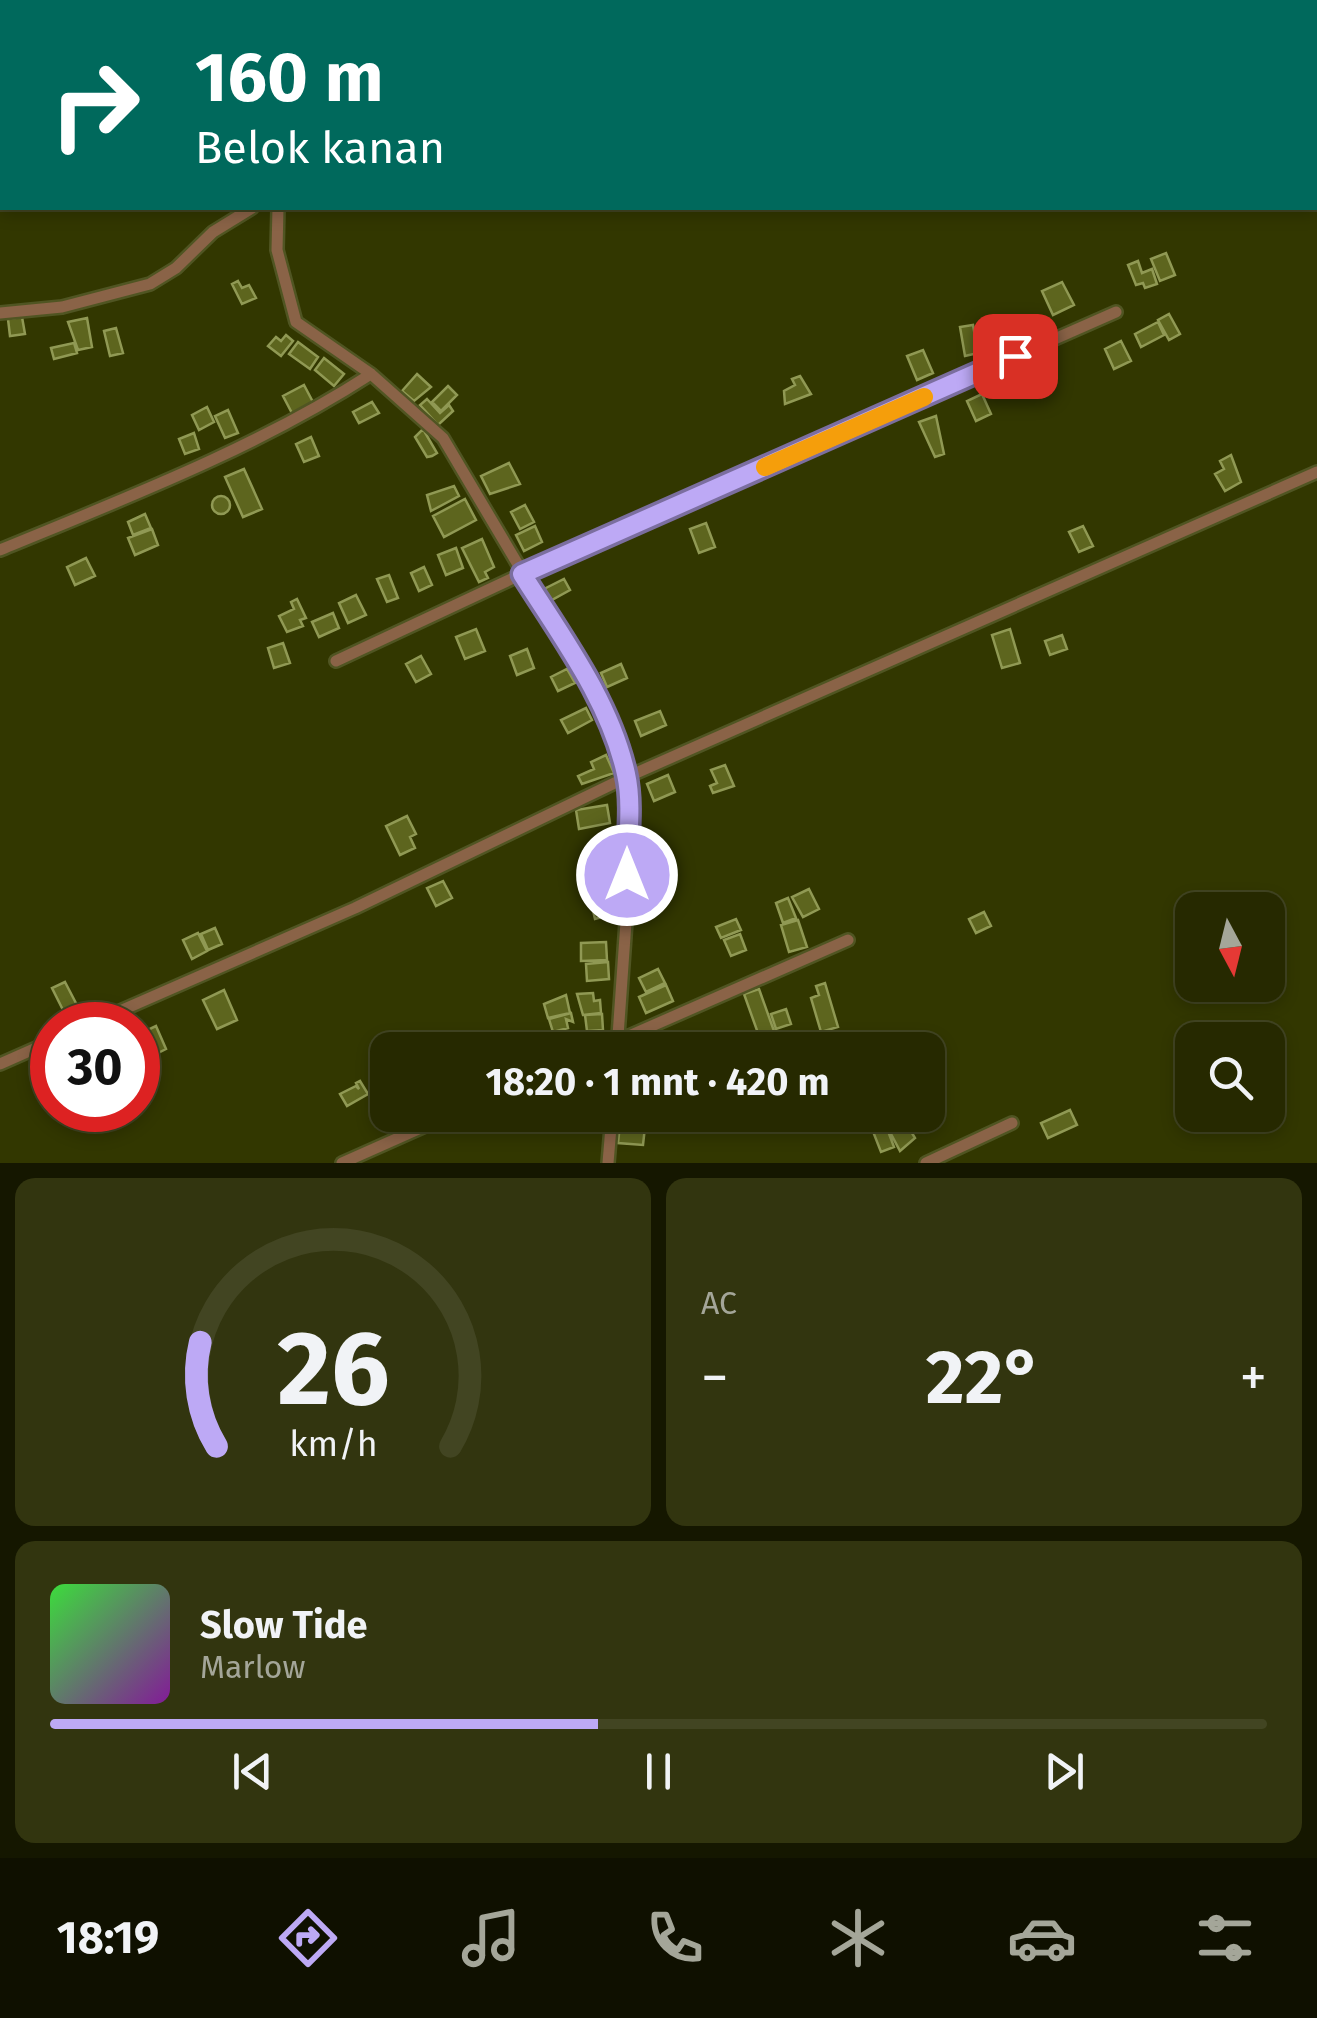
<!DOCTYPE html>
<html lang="id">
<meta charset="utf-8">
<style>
:root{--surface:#262900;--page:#32350f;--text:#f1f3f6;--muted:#a4a699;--line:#424522;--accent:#bda9f5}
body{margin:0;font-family:"Fira Sans",sans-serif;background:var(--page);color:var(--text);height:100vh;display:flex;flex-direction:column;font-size:38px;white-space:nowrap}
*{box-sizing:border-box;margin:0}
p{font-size:32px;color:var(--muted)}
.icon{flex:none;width:55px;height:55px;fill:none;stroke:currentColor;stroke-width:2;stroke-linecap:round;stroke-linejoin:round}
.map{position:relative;height:1163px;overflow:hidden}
.side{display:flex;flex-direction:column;gap:15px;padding:15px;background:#151700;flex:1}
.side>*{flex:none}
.top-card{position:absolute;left:0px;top:0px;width:1318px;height:210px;box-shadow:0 5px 15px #0003,0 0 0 2px var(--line);background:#00695c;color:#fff;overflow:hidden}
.needle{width:65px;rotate:173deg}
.fabs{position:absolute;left:1175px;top:892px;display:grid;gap:20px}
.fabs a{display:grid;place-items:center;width:110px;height:110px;border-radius:20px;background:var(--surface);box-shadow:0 5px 15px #0003,0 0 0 2px var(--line);font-size:50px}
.speed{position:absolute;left:30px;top:1002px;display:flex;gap:20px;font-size:50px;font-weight:700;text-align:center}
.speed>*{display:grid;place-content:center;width:130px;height:130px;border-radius:50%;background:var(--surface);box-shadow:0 5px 15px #0003,0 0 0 2px var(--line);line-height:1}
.speed .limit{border:15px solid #d22;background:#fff;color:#111}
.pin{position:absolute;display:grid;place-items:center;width:85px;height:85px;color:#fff;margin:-42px;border-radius:20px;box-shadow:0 5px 15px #0006}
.me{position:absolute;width:110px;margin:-55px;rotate:0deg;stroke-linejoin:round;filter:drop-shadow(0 0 8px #0008)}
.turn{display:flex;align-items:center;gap:35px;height:210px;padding:0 30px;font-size:45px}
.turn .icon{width:130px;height:130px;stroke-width:2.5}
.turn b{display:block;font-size:70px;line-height:85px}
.big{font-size:75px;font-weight:700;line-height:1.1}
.side .card{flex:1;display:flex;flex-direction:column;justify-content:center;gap:15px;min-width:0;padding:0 35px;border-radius:20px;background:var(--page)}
.side .dial{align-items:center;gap:0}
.dial svg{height:260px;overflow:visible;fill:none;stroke:var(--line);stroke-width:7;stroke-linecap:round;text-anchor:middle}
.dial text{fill:var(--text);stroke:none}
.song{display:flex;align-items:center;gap:30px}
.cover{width:120px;height:120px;border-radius:15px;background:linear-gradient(135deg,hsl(120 70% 55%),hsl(290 70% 35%))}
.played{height:10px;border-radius:5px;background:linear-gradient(90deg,var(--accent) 45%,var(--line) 45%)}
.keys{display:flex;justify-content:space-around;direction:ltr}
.heat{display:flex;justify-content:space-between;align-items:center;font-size:55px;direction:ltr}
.side .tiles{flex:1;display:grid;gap:15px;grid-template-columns:1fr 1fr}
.card:last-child{grid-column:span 2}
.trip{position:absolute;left:370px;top:1032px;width:575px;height:100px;border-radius:20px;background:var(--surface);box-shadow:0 5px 15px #0003,0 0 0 2px var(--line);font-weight:700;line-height:100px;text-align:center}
.tab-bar{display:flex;height:160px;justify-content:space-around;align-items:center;background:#0f1000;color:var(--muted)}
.tab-bar .icon{width:70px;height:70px}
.tab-bar .selected{color:var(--accent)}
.tab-bar b{font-size:45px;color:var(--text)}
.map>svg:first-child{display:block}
.building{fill:#5d651e;stroke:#909954;stroke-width:2.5}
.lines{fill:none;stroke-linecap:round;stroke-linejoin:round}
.minor-casing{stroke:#505522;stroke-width:16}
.minor{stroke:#8a6347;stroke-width:11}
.route-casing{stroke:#7b6e9f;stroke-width:25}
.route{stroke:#bda9f5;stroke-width:18}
.slow{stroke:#f59e0b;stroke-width:18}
</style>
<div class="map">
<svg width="1317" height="1163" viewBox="0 0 1317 1163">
<rect width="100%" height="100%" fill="#323700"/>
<!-- building -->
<path class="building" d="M1166,253L1175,275L1160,281L1151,259Z
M1138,261L1142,273L1152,269L1157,284L1145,288L1143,283L1136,285L1128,265Z
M238,281L242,288L249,285L256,298L242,304L232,284Z
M1062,282L1074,305L1053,315L1042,291Z
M1169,314L1180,334L1169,340L1158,320Z
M22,317L25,334L10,336L8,319Z
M87,318L92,347L78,350L68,322Z
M1158,322L1164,335L1141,347L1135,334Z
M973,325L978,353L965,356L960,327Z
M116,328L123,353L110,356L104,331Z
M286,335L293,341L281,356L268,346L276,337L281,341Z
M1121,341L1131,361L1114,369L1105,349Z
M298,342L318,357L310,369L289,354Z
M74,343L77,353L54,359L51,348Z
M923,350L933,373L917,380L907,356Z
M324,358L344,374L334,386L315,370Z
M417,374L431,387L414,401L402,391Z
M800,376L811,394L785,404L784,391L795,385L792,379Z
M304,385L314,404L293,415L283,396Z
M448,386L457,395L441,411L432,402Z
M982,394L991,414L976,421L967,401Z
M427,399L440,413L449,405L453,411L438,425L420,405Z
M372,402L379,413L359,423L353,412Z
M207,407L214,422L199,430L192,415Z
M228,410L238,433L225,438L215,416Z
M936,416L944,454L935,457L919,422Z
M423,429L437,453L432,456L427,457L415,437Z
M194,433L199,449L185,454L179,439Z
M311,437L319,456L304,462L296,444Z
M1231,455L1241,482L1225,491L1215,474L1224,469L1220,461Z
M509,463L520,484L490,494L481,476Z
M244,469L262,509L243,517L225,477Z
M454,486L459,496L431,511L427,495Z
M212 505a9 9 0 1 1 18 0a9 9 0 1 1-18 0Z
M465,499L476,520L444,537L433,516Z
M525,505L534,522L520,529L511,512Z
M145,514L151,528L133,535L128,522Z
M706,523L715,547L699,553L690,529Z
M535,526L542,542L524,551L516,535Z
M1083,526L1093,546L1079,552L1069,532Z
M152,529L158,545L135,555L128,538Z
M482,539L494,567L485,572L488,578L479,582L462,548Z
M456,548L463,568L446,575L438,555Z
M86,558L95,576L75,585L67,567Z
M424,567L432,585L419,591L411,573Z
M389,575L398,598L387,602L377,579Z
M564,579L570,590L550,601L544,589Z
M356,595L366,615L348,623L339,603Z
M297,599L306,618L300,620L303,626L287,632L279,616L294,609L291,602Z
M333,613L339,628L319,637L312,622Z
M476,629L485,651L465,659L456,637Z
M1010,629L1020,663L1002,668L992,635Z
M1062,635L1067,649L1050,655L1045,641Z
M283,643L290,663L274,668L268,648Z
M527,649L534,668L517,675L510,656Z
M421,656L431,674L416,682L406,664Z
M621,664L627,678L607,687L601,673Z
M567,669L575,683L558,691L551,677Z
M586,708L592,720L568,733L561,720Z
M660,711L666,725L641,736L635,721Z
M606,755L614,773L582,784L578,776L594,769L591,762Z
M725,765L734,786L713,793L710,786L717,783L711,770Z
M668,775L675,792L654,801L647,784Z
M607,805L610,823L579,829L576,810Z
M407,816L416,834L410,837L415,848L400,855L386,826Z
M443,881L452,898L436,906L427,888Z
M809,889L819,909L803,917L792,897Z
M788,898L796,918L783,923L776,903Z
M606,899L609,915L595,919L591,902Z
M984,912L991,926L976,933L969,919Z
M736,919L741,930L721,938L716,927Z
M798,920L807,947L789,952L781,925Z
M215,928L222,944L208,950L201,934Z
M198,933L207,951L192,959L183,940Z
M740,934L746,950L731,956L724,940Z
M606,942L607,960L581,961V943Z
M608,962L609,979L587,981L586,964Z
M658,969L665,983L646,992L639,978Z
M65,982L79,1009L66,1016L52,988Z
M825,983L838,1027L821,1032L811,998L819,995L816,986Z
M666,985L673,1001L646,1013L639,997Z
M759,989L774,1031L759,1036L744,994Z
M224,990L237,1020L217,1029L203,1000Z
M593,993L594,1001L600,1000L601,1013L583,1015L577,994Z
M566,995L570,1013L548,1018L544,1004Z
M786,1009L791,1024L776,1029L771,1014Z
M571,1013L573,1022L566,1019L568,1028L553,1032L549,1019Z
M602,1014L603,1030L587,1031L585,1015Z
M156,1026L166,1049L150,1057L139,1034Z
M360,1081L368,1094L347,1106L340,1094L356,1086L359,1089L356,1083Z
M1070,1110L1077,1125L1048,1138L1041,1123Z
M885,1123L894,1147L881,1152L872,1129Z
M906,1123L915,1138L900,1151L890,1132Z
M620,1124L645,1127L643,1145L618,1143Z"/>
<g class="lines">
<defs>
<path id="minor" d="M322,2V0
M278,208L277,250L296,322L371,374L443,438L603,708L627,777V908L617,1050
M0,313L62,307L150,284L176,268L213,232L252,208
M0,550C126,498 257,448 371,374
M336,661L522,574L1116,312
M88,1025L355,908L627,777L1317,472
M597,1050L848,940
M0,1064L52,1041
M342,1163L450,1115
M608,1163L612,1115
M926,1163L1012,1123"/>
</defs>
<!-- minor casing -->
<use href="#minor" class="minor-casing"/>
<!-- minor -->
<use href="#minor" class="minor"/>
</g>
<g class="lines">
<defs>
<path id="route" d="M627,875C627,843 633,805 626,774C610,701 561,636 522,574L1015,356"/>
</defs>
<!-- route casing -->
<use href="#route" class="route-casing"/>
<!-- route -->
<use href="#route" class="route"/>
<!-- slow -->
<path class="slow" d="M765,467L924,397"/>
</g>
</svg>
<div class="fabs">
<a><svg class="needle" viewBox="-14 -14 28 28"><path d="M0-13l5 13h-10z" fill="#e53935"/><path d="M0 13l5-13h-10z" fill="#a4a699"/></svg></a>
<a><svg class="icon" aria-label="search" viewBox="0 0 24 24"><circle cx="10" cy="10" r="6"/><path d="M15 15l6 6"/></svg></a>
</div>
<div class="speed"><div class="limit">30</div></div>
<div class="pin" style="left:1015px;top:356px;background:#d93025"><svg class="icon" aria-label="arrive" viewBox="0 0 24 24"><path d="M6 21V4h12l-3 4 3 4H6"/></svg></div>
<svg class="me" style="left:627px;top:875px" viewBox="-20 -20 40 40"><circle r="17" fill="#bda9f5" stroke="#fff" stroke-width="3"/><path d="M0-11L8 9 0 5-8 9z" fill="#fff"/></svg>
<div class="trip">18:20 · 1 mnt · 420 m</div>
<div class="top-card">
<div class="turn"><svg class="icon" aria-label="right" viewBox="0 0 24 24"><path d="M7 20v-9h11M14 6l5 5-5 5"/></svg><div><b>160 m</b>Belok kanan</div></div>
</div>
</div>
<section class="side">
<div class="tiles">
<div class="card dial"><svg viewBox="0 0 100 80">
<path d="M14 69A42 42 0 1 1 86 69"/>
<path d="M14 69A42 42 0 0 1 9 37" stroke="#bda9f5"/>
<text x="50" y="56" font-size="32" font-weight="700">26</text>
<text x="50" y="72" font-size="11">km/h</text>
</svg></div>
<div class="card"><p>AC</p>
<div class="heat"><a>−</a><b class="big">22°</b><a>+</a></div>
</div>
<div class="card">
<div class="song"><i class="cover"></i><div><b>Slow Tide</b><p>Marlow</p></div></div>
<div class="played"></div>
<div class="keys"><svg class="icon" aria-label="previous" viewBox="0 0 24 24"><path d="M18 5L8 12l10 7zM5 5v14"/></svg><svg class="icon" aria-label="pause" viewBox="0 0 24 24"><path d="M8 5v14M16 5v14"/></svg><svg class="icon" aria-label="next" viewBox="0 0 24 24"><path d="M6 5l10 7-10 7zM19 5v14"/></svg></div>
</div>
</div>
</section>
<nav class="tab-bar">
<b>18:19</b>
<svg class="icon selected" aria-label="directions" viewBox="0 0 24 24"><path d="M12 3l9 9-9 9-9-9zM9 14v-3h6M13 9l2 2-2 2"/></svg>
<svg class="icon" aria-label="music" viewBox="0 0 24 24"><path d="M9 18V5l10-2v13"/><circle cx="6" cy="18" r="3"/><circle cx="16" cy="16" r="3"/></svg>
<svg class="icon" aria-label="phone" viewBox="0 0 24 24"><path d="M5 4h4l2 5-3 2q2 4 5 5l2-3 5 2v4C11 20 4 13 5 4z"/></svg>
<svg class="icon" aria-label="climate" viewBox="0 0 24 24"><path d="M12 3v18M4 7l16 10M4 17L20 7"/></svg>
<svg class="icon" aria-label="car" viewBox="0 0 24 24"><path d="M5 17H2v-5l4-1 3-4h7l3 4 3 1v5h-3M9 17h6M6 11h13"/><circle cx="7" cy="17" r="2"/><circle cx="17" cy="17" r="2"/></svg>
<svg class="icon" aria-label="filters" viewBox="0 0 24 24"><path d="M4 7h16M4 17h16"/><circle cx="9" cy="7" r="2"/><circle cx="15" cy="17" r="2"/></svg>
</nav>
